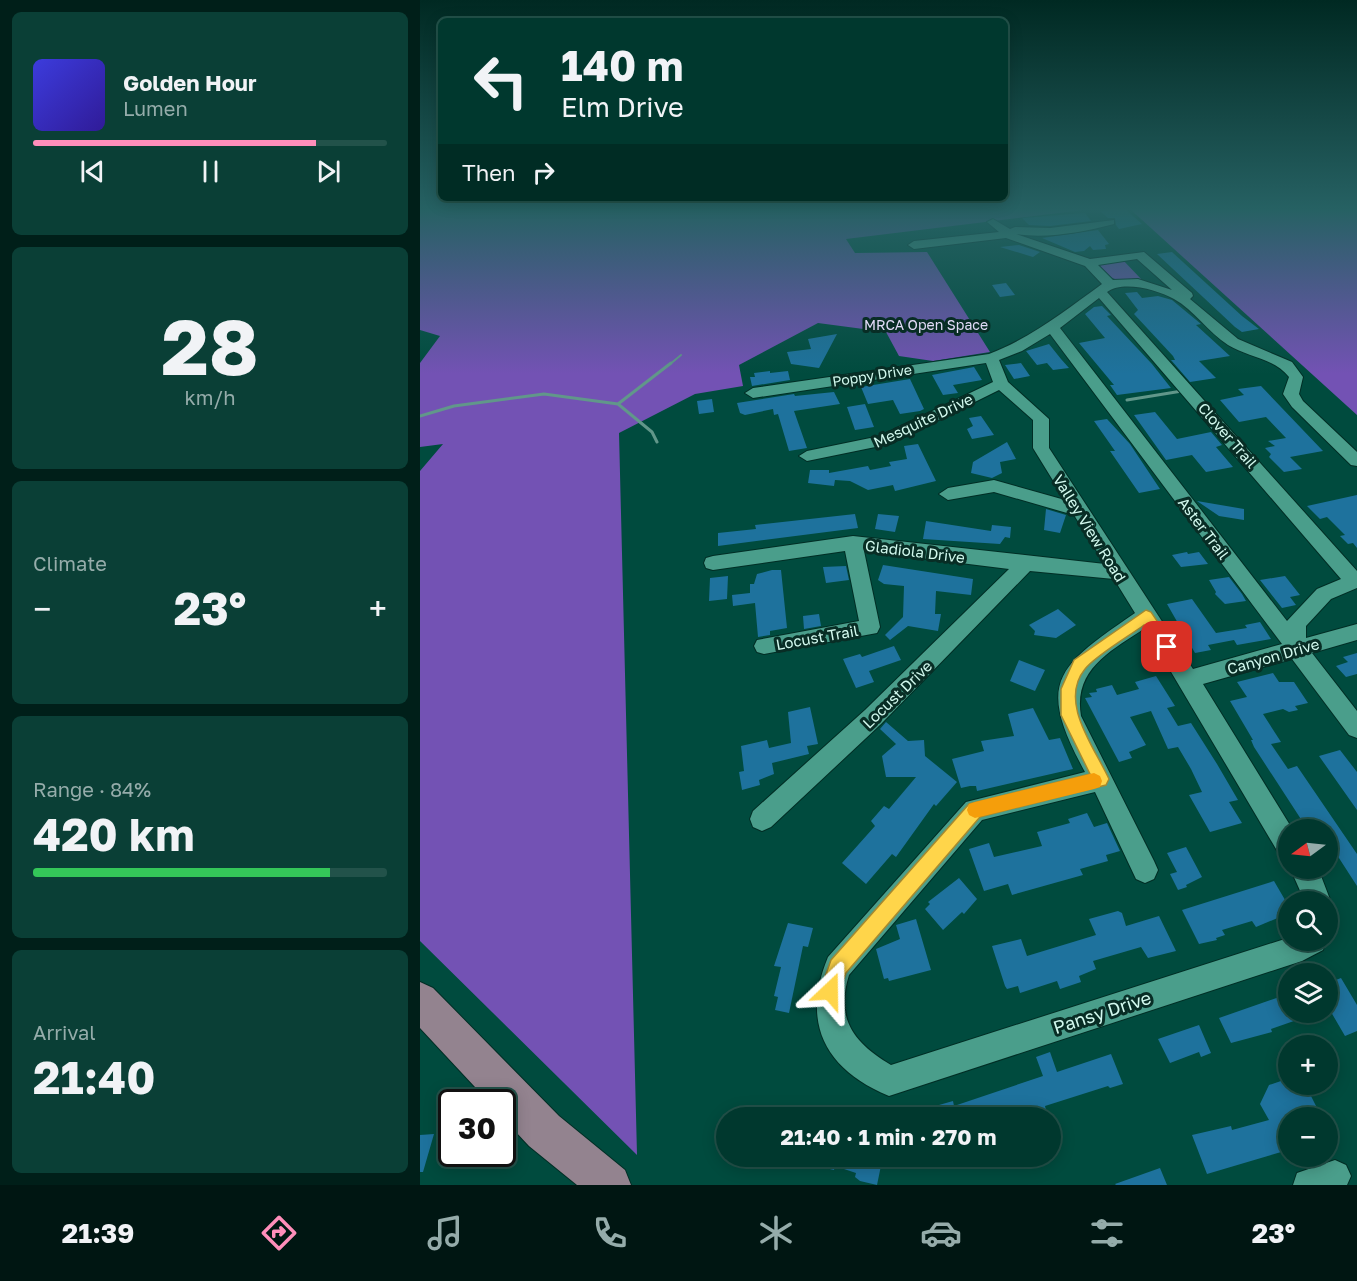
<!DOCTYPE html>
<meta charset="utf-8">
<style>
:root{--surface:#00382e;--page:#0a3f36;--text:#f1f3f6;--muted:#95acaa;--line:#22524a;--accent:#ff8eba}
body{margin:0;font-family:"Golos Text",sans-serif;background:var(--page);color:var(--text);height:100vh;display:flex;flex-direction:column;font-size:22px;white-space:nowrap}
*{box-sizing:border-box;margin:0}
p{font-size:20px;color:var(--muted)}
.icon{flex:none;width:33px;height:33px;fill:none;stroke:currentColor;stroke-width:2;stroke-linecap:round;stroke-linejoin:round}
.map{position:relative;flex:1;overflow:hidden}
.panel{display:flex;flex-direction:column;gap:12px;padding:12px;background:#001f19;width:420px}
.panel>*{flex:none}
.hud{position:absolute;left:18px;top:18px;width:570px;height:183px;border-radius:9px;box-shadow:0 3px 15px #0003,0 0 0 2px var(--line);background:#00382e;color:var(--text);overflow:hidden}
.needle{width:39px;rotate:255deg}
.controls{position:absolute;left:858px;top:819px;display:grid;gap:12px}
.controls a{display:grid;place-items:center;width:60px;height:60px;border-radius:50%;background:var(--surface);box-shadow:0 3px 15px #0003,0 0 0 2px var(--line);font-size:30px}
.speed{position:absolute;left:18px;top:1089px;display:flex;gap:12px;font-size:30px;font-weight:700;text-align:center}
.speed>*{display:grid;place-content:center;width:78px;height:78px;border-radius:50%;background:var(--surface);box-shadow:0 3px 15px #0003,0 0 0 2px var(--line);line-height:1}
.speed .limit{border:3px solid #111;border-radius:9px;background:#fff;color:#111}
.pin{position:absolute;display:grid;place-items:center;width:51px;height:51px;color:#fff;margin:-26px;border-radius:12px;box-shadow:0 3px 9px #0006}
.me{position:absolute;width:66px;margin:-33px;rotate:23deg;stroke-linejoin:round;filter:drop-shadow(0 0 4px #0008)}
.turn{display:flex;align-items:center;gap:21px;height:126px;padding:0 24px;font-size:27px}
.turn .icon{width:78px;height:78px;stroke-width:2.5}
.turn b{display:block;font-size:42px;line-height:51px}
.then{display:flex;align-items:center;height:57px;padding:0 24px;background:#0003;gap:12px;font-size:22px}
.big{font-size:45px;font-weight:700;line-height:1.1}
.panel .widget{flex:1;display:flex;flex-direction:column;justify-content:center;gap:9px;min-width:0;padding:0 21px;border-radius:9px;background:var(--page)}
.panel .dial{align-items:center;gap:0}
.dial b{font-size:78px;line-height:1}
.song{display:flex;align-items:center;gap:18px}
.cover{width:72px;height:72px;border-radius:9px;background:linear-gradient(135deg,hsl(240 70% 55%),hsl(250 70% 35%))}
.played{height:6px;border-radius:3px;background:linear-gradient(90deg,var(--accent) 80%,var(--line) 80%)}
.keys{display:flex;justify-content:space-around;direction:ltr}
.heat{display:flex;justify-content:space-between;align-items:center;font-size:33px;direction:ltr}
.charge{height:9px;border-radius:4px;background:linear-gradient(90deg,#34c759 84%,var(--line) 0)}
.trip{position:absolute;left:296px;top:1107px;width:345px;height:60px;border-radius:30px;background:var(--surface);box-shadow:0 3px 15px #0003,0 0 0 2px var(--line);font-weight:700;line-height:60px;text-align:center}
.menu{display:flex;height:96px;justify-content:space-around;align-items:center;background:#001612;color:var(--muted)}
.menu .icon{width:42px;height:42px}
.menu .current{color:var(--accent)}
.menu b{font-size:27px;color:var(--text)}
main{display:flex;flex:1;min-height:0}
.map>svg:first-child{display:block}
.green{fill:#7352b4}
.lines{fill:none;stroke-linecap:round;stroke-linejoin:round}
.stream-far1{stroke:#61978a;stroke-width:2}
.stream{stroke:#61978a;stroke-width:3}
.building{fill:#1e729d}
.minor-casing{stroke:#002e25;stroke-width:2}
.major-casing{stroke:#002e25;stroke-width:2}
.minor{fill:#4a9e8b;fill-rule:evenodd}
.major{fill:#93838f;fill-rule:evenodd}
.route{fill:#ffd54a;stroke:#a68a30;stroke-width:1.5}
.slow{fill:#f59e0b}
.labels{text-anchor:middle;dominant-baseline:central;stroke-width:6;stroke-linejoin:round;paint-order:stroke}
.far-park-label{font-size:14px;fill:#e2dbf8;stroke:#082d25}
.far-street-label{font-size:14px;fill:#d2f9ee;stroke:#082d25}
.street-label{font-size:15px;fill:#d2f9ee;stroke:#082d25}
.near-street-label{font-size:18px;fill:#d2f9ee;stroke:#082d25}
</style>
<main>
<section class="panel">
<div class="widget">
<div class="song"><i class="cover"></i><div><b>Golden Hour</b><p>Lumen</p></div></div>
<div class="played"></div>
<div class="keys"><svg class="icon" aria-label="previous" viewBox="0 0 24 24"><path d="M18 5L8 12l10 7zM5 5v14"/></svg><svg class="icon" aria-label="pause" viewBox="0 0 24 24"><path d="M8 5v14M16 5v14"/></svg><svg class="icon" aria-label="next" viewBox="0 0 24 24"><path d="M6 5l10 7-10 7zM19 5v14"/></svg></div>
</div>
<div class="widget dial"><b>28</b><p>km/h</p></div>
<div class="widget"><p>Climate</p>
<div class="heat"><a>−</a><b class="big">23°</b><a>+</a></div>
</div>
<div class="widget"><p>Range · 84%</p><b class="big">420 km</b><div class="charge"></div></div>
<div class="widget"><p>Arrival</p><b class="big">21:40</b></div>
</section>
<div class="map">
<svg width="937" height="1185" viewBox="0 0 937 1185">
<rect width="100%" height="100%" fill="#004b3e"/>
<!-- green -->
<path class="green" d="M0,209H671L426,239L435,253L507,252L570,352L513,361L479,356L466,332L398,323L319,365L323,386L275,394L199,433L217,1155L0,941V471L23,444L0,447V363L20,336L0,330Z
M710,209H937V415Z
M702,259L722,280L695,279L680,273L677,263Z"/>
<g class="lines">
<!-- stream-far1 -->
<path class="stream-far1" d="M249,365L261,355"/>
<!-- stream -->
<path class="stream" d="M707,400L762,391
M198,404L251,363
M0,416L34,406L124,394L198,404L232,432L237,442"/>
</g>
<!-- building -->
<path class="building" d="M705,209L722,224L699,229L696,225L695,218H688L680,211Z
M665,213L671,221L630,226L609,225L602,218Z
M678,230L689,244L685,245L686,249L673,250L670,246L664,251L655,252L622,238Z
M599,245L620,252L613,257L580,247Z
M752,252L822,316L839,329L822,332L815,327L737,254Z
M586,283L595,295L580,297L572,285Z
M717,292L722,298L738,296L752,300L781,324L776,325L810,356L779,361L796,378L770,382L751,360H755L753,356L714,314L718,310L705,293Z
M682,306L691,315L687,316L732,364L751,388L697,395L690,385H694L659,343L685,338L665,314L674,307Z
M417,334L399,368L371,364L367,352L391,349L388,339Z
M629,344L641,359L649,368L633,370L627,363L617,365L606,351Z
M601,363L610,376L594,379L585,365Z
M554,367L562,380L533,385L538,393L523,395L512,375Z
M350,371V373L368,371L370,380L332,386L330,377H335L334,373Z
M490,379L504,409L500,411L480,414L473,400L448,404L441,387Z
M841,386L903,451L870,457L882,469L864,472L849,457L851,454L845,448L855,446L848,441L866,438L846,417L819,422L800,400L824,395L818,389Z
M414,392L420,404L374,411L387,448L369,451L358,414L354,415L353,409L325,415L320,413L317,403L374,394L375,396Z
M292,399L294,412L279,414L277,401Z
M445,404L454,427L435,430L427,407Z
M735,412L757,439L791,432L802,445L796,447L813,467L786,472L772,455L746,460L714,415Z
M561,416L574,435L552,439L547,429L553,426L549,418Z
M687,419L710,444L740,489L719,493L690,451H695L674,421Z
M587,442L596,459L580,462L582,473L572,478L551,473L553,462Z
M498,444L516,481L475,491L473,485L448,490L430,481L415,480L414,486L388,483L390,470H409V473L448,466L450,470L471,466L469,462L487,459L484,446Z
M937,495V548L933,543L928,544L920,536L925,535L907,517L900,519L887,506Z
M777,501L824,509V520L799,516Z
M626,509L646,515L640,533L624,530Z
M435,514L438,528L298,546V533L336,529L335,525Z
M458,514L479,516L475,532L455,529Z
M506,521L571,531L572,525L591,527L590,538L585,537L580,544L503,539Z
M767,552L768,554L779,552L788,564L761,567L752,555Z
M463,565L553,579L551,595L516,591L515,614H521L518,631L488,626L470,640L465,635L483,617L484,586L464,584L458,580Z
M426,566L429,580L406,583L403,567Z
M352,570H361L367,628L350,631V635L338,637L335,603L313,606L312,595L330,593V584H334L337,574Z
M308,576L307,599L289,601L290,578Z
M865,576L880,595L870,597L876,605L862,608L840,580Z
M809,577L822,594L826,601L805,604L795,594L796,592L789,580Z
M772,599L796,633L827,628L825,625L840,622L851,639L817,645L814,640L788,645L791,650L775,653L747,604Z
M638,609L656,625L636,638L614,635L615,631L609,625Z
M399,614L401,626L384,629L383,616Z
M474,646L481,660L449,671L454,682L436,688L423,659L440,654L442,657Z
M937,653V674L926,677L916,666L928,662L923,657Z
M599,660L625,670L615,691L590,681Z
M853,673L859,682H874L888,703L875,706L878,710L869,712L863,709L843,714L861,742L851,744L868,769L877,766L937,854V886L908,841V830H888L834,747L831,740H833L810,701L827,697L817,682Z
M736,676L755,706L747,708L758,726L771,723L797,764L818,800L809,802L822,823L790,832L769,795L782,792L771,769L758,747L748,749L731,711L710,717L726,745L709,752L712,758L699,762L665,698L672,697L669,693L677,692L676,689L692,685L697,695L719,689L715,682Z
M390,707L398,744L387,746L389,754L352,763L354,774L339,780L340,785L322,790L319,772L324,771L321,746L347,740L349,748L371,743L368,712Z
M613,708L629,740L640,738L653,769L557,791L556,786H550L541,788L532,759L564,751L561,741L594,736L588,714Z
M466,722L488,741L504,740L505,756L537,782L516,806L514,804L476,857L472,854L446,884L422,863L455,826L451,821L464,806L469,809L496,777H466L462,756L476,744L460,729Z
M920,750L937,772V810L899,756Z
M667,813L674,827L687,823L700,851L686,855L688,861L660,869L663,875L592,895L588,884L564,891L549,849L569,843L574,857L622,846L617,832L650,823L648,819Z
M766,847L782,877L766,885L767,887L758,890L750,874L757,872L747,853Z
M539,878L557,899L544,914L542,912L523,930L505,909L510,904L508,902Z
M854,881L868,905V909L857,912L860,917L836,927L832,921L802,930L805,935L796,938L797,940L779,944L762,910Z
M698,911L702,913L706,926L739,916L756,951L728,958L721,947L673,961L676,969L659,976L661,982L640,989L637,981L600,993L598,986L587,989L585,986L572,946L601,939L607,956L676,935L669,919Z
M496,919L511,970L469,981L468,978L464,979L456,949L480,939L476,925Z
M368,923L393,928L388,947L383,946L369,1013L355,1010L358,997L354,996L361,967L354,966Z
M921,978L937,1005V1031L925,1036L911,1012L908,1013V983Z
M868,994V1012L894,1014L851,1029L852,1032L811,1043L799,1018Z
M779,1025L791,1053L781,1057L779,1052L750,1063L738,1039Z
M630,1052L637,1072L691,1054L703,1084L690,1088L688,1086L625,1106L628,1118H522L519,1105L533,1101L534,1106L623,1076L616,1057Z
M861,1081L888,1090L902,1118H868V1150L787,1174L772,1135L811,1126L812,1130L849,1120L840,1104L849,1085Z
M14,1134L3,1172H0V1135Z
M394,1156H463L457,1185L440,1181L435,1177L436,1173L415,1166L414,1170L397,1166V1160Z
M740,1168L747,1185H696L695,1184Z"/>
<g class="lines">
<defs>
<path id="minor" d="M573,219L590,229L595,227L630,228L694,220V224C663,232 627,239 596,234L670,259L724,252L772,293L773,296L770,299L818,339L872,362L883,377L879,394L883,401L937,452V466L931,465L872,407L863,394L869,377C854,358 827,357 808,345C788,332 774,310 754,299C738,290 703,280 687,292L937,571V588L911,599L886,626V638L937,624V640L892,653L937,711V738L929,735L872,659L783,684L873,830H868V857L859,854L725,628C691,651 653,669 661,716L734,861L738,870L734,879L725,883L716,879L675,792L562,820L429,975C415,1019 434,1043 471,1065L868,938V940H906L903,950L882,961L469,1096C404,1069 381,1022 408,957L546,802L665,772C615,681 637,667 715,613L694,579L610,571L461,724L351,827L342,831L333,827L330,819L333,811L445,710L589,569L444,551L460,627L457,633L344,654L337,652L334,646L337,640L439,621L425,551L293,570L286,568L284,563L286,558L293,556L433,536L685,564L654,515L574,492L528,500L519,494L528,488L574,480L645,500L613,448V420L579,390L470,444L387,461L379,456L387,451L460,436L573,382L566,363L333,398L325,393L333,388L569,354C611,338 646,310 682,284L665,266L586,238L494,249L488,245L494,241L579,232L567,222ZM717,259L752,290L718,279L693,280L678,265ZM679,298L921,579L897,589L867,621L640,328ZM630,334L862,644L773,669L629,448V419L588,382L579,360L602,351Z
M870,868H898L911,902L908,911V902H885Z
M915,1160L926,1165L931,1176L927,1185H873L877,1173Z"/>
<path id="major" d="M0,982L13,988L139,1116L205,1170L211,1185H157L109,1146L82,1117V1102H69L0,1028Z"/>
</defs>
<!-- minor casing -->
<use href="#minor" class="minor-casing"/>
<!-- major casing -->
<use href="#major" class="major-casing"/>
<!-- minor -->
<use href="#minor" class="minor"/>
<!-- major -->
<use href="#major" class="major"/>
</g>
<!-- sky -->
<linearGradient id="sky" x2="0" y2="1"><stop stop-color="#002922"/><stop offset="0.56" stop-color="#266163"/><stop offset="1" stop-color="#266163" stop-opacity="0"/></linearGradient>
<rect width="937" height="374" fill="url(#sky)"/>
<!-- route -->
<path class="route" d="M726,610L731,612L752,643L754,647L752,652H742L724,625C709,636 675,656 665,669C638,702 675,748 689,779L686,785L560,817L426,973L417,998L410,1001L403,998L400,991L411,960L549,804L670,774L641,715V689L654,660Z"/>
<!-- slow -->
<path class="slow" d="M674,773L680,776L682,781L680,787L674,789L555,818L549,815L547,810L549,804L555,802Z"/>
<g class="labels">
<!-- far-park labels -->
<g class="far-park-label">
<text x="506" y="324">MRCA Open Space</text>
</g>
<!-- far-street labels -->
<g class="far-street-label">
<text transform="translate(452 375) rotate(-9)">Poppy Drive</text>
</g>
<!-- street labels -->
<g class="street-label">
<text transform="translate(503 420) rotate(-25)">Mesquite Drive</text>
<text transform="translate(808 435) rotate(49)">Clover Trail</text>
<text transform="translate(670 528) rotate(58)">Valley View Road</text>
<text transform="translate(784 528) rotate(53)">Aster Trail</text>
<text transform="translate(495 551) rotate(7)">Gladiola Drive</text>
<text transform="translate(397 637) rotate(-10)">Locust Trail</text>
<text transform="translate(853 656) rotate(-16)">Canyon Drive</text>
<text transform="translate(477 694) rotate(-44)">Locust Drive</text>
</g>
<!-- near-street labels -->
<g class="near-street-label">
<text transform="translate(682 1012) rotate(-18)">Pansy Drive</text>
</g>
</g>
</svg>
<div class="controls">
<a><svg class="needle" viewBox="-14 -14 28 28"><path d="M0-13l5 13h-10z" fill="#e53935"/><path d="M0 13l5-13h-10z" fill="#95acaa"/></svg></a>
<a><svg class="icon" aria-label="search" viewBox="0 0 24 24"><circle cx="10" cy="10" r="6"/><path d="M15 15l6 6"/></svg></a>
<a><svg class="icon" aria-label="layers" viewBox="0 0 24 24"><path d="M12 4l9 5-9 5-9-5zM3 14l9 5 9-5"/></svg></a>
<a>+</a>
<a>−</a>
</div>
<div class="speed"><div class="limit">30</div></div>
<div class="pin" style="left:747px;top:647px;background:#d93025"><svg class="icon" aria-label="arrive" viewBox="0 0 24 24"><path d="M6 21V4h12l-3 4 3 4H6"/></svg></div>
<svg class="me" style="left:410px;top:991px" viewBox="-20 -20 40 40"><path d="M0-17L14 15 0 8-14 15z" fill="#ffd54a" stroke="#fff" stroke-width="4"/></svg>
<div class="trip">21:40 · 1 min · 270 m</div>
<div class="hud">
<div class="turn"><svg class="icon" aria-label="left" viewBox="0 0 24 24"><path d="M17 20v-9H6M10 6l-5 5 5 5"/></svg><div><b>140 m</b>Elm Drive</div></div>
<div class="then">Then<svg class="icon" aria-label="right" viewBox="0 0 24 24"><path d="M7 20v-9h11M14 6l5 5-5 5"/></svg></div>
</div>
</div>
</main>
<nav class="menu">
<b>21:39</b>
<svg class="icon current" aria-label="directions" viewBox="0 0 24 24"><path d="M12 3l9 9-9 9-9-9zM9 14v-3h6M13 9l2 2-2 2"/></svg>
<svg class="icon" aria-label="music" viewBox="0 0 24 24"><path d="M9 18V5l10-2v13"/><circle cx="6" cy="18" r="3"/><circle cx="16" cy="16" r="3"/></svg>
<svg class="icon" aria-label="phone" viewBox="0 0 24 24"><path d="M5 4h4l2 5-3 2q2 4 5 5l2-3 5 2v4C11 20 4 13 5 4z"/></svg>
<svg class="icon" aria-label="climate" viewBox="0 0 24 24"><path d="M12 3v18M4 7l16 10M4 17L20 7"/></svg>
<svg class="icon" aria-label="car" viewBox="0 0 24 24"><path d="M5 17H2v-5l4-1 3-4h7l3 4 3 1v5h-3M9 17h6M6 11h13"/><circle cx="7" cy="17" r="2"/><circle cx="17" cy="17" r="2"/></svg>
<svg class="icon" aria-label="filters" viewBox="0 0 24 24"><path d="M4 7h16M4 17h16"/><circle cx="9" cy="7" r="2"/><circle cx="15" cy="17" r="2"/></svg>
<b>23°</b>
</nav>
